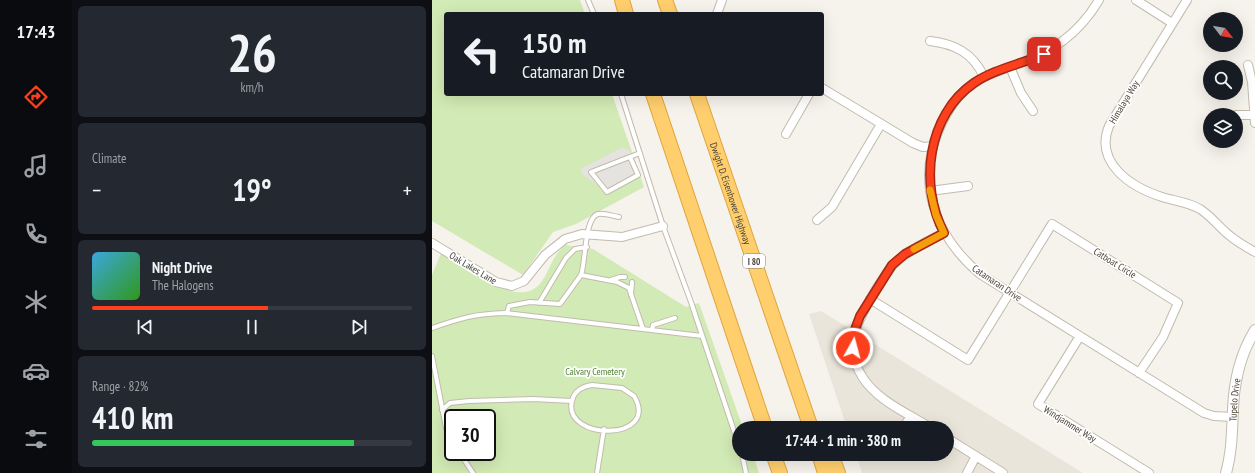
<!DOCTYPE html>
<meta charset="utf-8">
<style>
:root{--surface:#171b24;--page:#242831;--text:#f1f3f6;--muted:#9ea1a6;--line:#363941;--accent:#fc3f1d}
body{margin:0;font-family:"PT Sans Narrow",sans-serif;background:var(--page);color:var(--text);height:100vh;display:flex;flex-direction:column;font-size:15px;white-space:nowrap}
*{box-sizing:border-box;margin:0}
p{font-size:13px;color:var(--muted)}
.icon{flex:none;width:22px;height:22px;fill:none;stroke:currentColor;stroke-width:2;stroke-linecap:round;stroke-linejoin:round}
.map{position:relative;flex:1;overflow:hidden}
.drawer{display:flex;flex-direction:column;gap:6px;padding:6px;background:#0d0f14;width:360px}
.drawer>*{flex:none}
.banner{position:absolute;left:12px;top:12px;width:380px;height:84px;border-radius:4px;box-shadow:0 4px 16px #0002;background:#171b24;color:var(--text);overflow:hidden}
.needle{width:26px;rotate:121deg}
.controls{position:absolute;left:771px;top:12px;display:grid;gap:8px}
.controls a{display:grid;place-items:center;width:40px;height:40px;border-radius:50%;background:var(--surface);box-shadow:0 4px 16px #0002;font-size:20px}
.speed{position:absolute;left:12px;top:409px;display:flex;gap:8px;font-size:20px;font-weight:700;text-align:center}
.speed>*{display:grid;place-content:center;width:52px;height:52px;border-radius:50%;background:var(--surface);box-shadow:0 4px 16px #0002;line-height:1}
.speed .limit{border:2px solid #111;border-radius:6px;background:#fff;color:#111}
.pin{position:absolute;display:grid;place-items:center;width:34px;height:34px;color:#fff;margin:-17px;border-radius:8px;box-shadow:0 2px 6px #0006}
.me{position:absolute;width:44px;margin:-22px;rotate:7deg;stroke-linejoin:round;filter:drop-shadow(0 0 3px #0008)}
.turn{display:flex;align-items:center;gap:14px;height:84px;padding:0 12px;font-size:18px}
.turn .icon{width:52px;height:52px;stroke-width:2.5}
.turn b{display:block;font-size:28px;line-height:34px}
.big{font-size:30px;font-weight:700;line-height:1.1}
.drawer .tile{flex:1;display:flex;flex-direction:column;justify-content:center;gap:6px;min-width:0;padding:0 14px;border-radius:6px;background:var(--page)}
.drawer .dial{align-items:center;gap:0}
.dial b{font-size:52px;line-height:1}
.song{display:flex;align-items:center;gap:12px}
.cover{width:48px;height:48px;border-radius:6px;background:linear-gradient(135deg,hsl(200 70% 55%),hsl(110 70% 35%))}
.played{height:4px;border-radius:2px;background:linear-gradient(90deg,var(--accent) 55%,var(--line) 55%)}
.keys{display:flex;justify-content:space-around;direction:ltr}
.heat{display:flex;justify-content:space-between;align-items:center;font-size:22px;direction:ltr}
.charge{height:6px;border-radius:3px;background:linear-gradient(90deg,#34c759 82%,var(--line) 0)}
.trip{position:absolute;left:300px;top:421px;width:222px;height:40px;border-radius:20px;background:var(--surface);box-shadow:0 4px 16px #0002;font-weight:700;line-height:40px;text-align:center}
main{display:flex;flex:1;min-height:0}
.menu{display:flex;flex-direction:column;width:72px;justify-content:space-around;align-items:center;background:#090b0e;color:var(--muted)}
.menu .icon{width:28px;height:28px}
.menu .active{color:var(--accent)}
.menu b{font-size:18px;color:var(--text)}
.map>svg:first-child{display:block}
.residential{fill:#eae5da}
.green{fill:#d2eab5;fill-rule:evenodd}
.parking{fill:#e5e3e0}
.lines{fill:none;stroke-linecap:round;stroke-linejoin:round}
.service-casing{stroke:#c2bbae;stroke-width:6}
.minor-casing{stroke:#c2bbae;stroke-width:10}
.tertiary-casing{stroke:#c2bbae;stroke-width:12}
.motorway-casing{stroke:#e0a43c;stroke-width:16}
.service{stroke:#fff;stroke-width:4}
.minor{stroke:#fff;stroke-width:8}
.tertiary{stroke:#fff;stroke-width:10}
.motorway{stroke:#ffcf6e;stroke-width:14}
.route-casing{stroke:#a42913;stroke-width:10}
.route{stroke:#fc3f1d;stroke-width:7}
.slow{stroke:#f59e0b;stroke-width:7}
.labels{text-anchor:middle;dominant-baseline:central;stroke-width:3.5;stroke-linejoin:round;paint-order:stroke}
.shield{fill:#fff;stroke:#817c74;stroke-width:1}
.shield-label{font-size:9px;font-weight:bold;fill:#4b4439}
.street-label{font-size:10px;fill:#4b4439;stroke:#fff}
.park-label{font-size:10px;fill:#4a7f2a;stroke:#fff}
</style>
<main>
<nav class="menu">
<b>17:43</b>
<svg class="icon active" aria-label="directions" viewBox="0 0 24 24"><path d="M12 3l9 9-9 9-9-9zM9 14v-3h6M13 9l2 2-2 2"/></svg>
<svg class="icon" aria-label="music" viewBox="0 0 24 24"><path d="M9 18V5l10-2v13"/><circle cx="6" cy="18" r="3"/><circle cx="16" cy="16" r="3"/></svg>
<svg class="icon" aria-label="phone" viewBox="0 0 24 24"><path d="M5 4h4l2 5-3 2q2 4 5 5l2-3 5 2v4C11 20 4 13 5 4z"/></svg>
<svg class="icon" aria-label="climate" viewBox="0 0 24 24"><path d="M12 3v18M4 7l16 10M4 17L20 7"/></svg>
<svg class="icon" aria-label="car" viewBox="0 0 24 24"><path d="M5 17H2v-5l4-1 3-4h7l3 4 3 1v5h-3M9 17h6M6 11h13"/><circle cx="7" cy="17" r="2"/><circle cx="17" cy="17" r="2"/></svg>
<svg class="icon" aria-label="filters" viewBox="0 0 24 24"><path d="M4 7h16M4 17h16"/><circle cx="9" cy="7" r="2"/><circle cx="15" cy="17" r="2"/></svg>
</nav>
<section class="drawer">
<div class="tile dial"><b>26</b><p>km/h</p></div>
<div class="tile"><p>Climate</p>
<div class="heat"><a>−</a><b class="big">19°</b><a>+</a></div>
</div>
<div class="tile">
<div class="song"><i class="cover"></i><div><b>Night Drive</b><p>The Halogens</p></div></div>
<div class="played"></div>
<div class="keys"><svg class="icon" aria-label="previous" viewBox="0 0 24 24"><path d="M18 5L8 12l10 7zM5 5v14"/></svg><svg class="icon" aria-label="pause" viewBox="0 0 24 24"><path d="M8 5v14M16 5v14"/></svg><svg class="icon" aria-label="next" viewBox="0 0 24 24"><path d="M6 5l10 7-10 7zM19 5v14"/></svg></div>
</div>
<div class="tile"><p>Range · 82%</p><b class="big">410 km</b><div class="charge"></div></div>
</section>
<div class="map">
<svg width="823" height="473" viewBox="0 0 823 473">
<rect width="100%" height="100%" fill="#f6f3ec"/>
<!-- residential -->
<path class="residential" d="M389,311L651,473H430L424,454H515V428H415L377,314Z"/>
<!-- green -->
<path class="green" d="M0,0H148L153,14H14V94H180L212,187L144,224L121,232L91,275L0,221Z
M133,245L161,249L254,307L267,303L311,428H307V454H321L327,473H0V275L9,253C31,266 82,308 106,286C114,278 117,266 123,257C125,252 130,249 133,245ZM21,418H55V452H21Z"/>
<!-- parking -->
<path class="parking" d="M191,147L199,152L206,176L177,193L151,175L148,169Z"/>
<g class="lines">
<defs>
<path id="service" d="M156,0L162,14
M189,94L231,226L259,302L307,446
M198,157L206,175L175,192L159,172L208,153
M149,275C154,262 152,218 166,214C172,213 181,216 187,217
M179,280L188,277H193
M199,295L200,282
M107,303L134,258L143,249L155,247
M75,313L77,306L98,302L128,304L149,275L185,282L197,288L211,329
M0,328C29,318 42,314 73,313L270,336
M220,330L221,325L243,318
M0,356L14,428L21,441
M160,385L190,388L202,396C229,442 130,441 140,401C142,391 151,386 160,385Z
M10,410L18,403L37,401L101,399L140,401
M27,452L41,473
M310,454L314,473
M165,473L172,429"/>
<path id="minor" d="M667,0C647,34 619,53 583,65C569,70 554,74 542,83C527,93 517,108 510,123C482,180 502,235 548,274L772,413L782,416L801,417
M704,0L740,23
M755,0L677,126C662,163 699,187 730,197C743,201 756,202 768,209C779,216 787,227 797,235C805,242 814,247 823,252
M285,14L290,0
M498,41C523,44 541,53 552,77
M816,65L820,82L823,123
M578,67L589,93L601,111
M390,88L481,143L491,147L501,146
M804,115H822
M354,134L377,94
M498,191L536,186
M385,220L400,207L449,124
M0,243L64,282L80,286L92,281L113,255L133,239L150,234L190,237L231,226
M438,299L536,360L620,224L746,303L731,337L707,373
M648,336L606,404L717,473
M471,428L479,416
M499,428C477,414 446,401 431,378C410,347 427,318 443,291C450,280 456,269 465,261C478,249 496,241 512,233
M515,438L571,473
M535,473L544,456"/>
<g id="tertiary">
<path id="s1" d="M794,473C800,452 800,431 801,409C802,382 809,353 823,330"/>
</g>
<g id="motorway">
<path d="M190,0L194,14"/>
<path d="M233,0L238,14"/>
<path d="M221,94L333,428"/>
<path id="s2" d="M265,94L379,428"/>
<path d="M341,454L348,473"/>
<path d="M387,454L393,473"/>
<path d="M399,454L406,473"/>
</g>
</defs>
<!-- service casing -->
<use href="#service" class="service-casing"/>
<!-- minor casing -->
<use href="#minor" class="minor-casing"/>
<!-- tertiary casing -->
<use href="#tertiary" class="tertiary-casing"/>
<!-- motorway casing -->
<use href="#motorway" class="motorway-casing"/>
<!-- service -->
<use href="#service" class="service"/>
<!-- minor -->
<use href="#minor" class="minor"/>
<!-- tertiary -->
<use href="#tertiary" class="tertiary"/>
<!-- motorway -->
<use href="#motorway" class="motorway"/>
</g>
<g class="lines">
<defs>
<path id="route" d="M421,348L422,332L428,316L460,265L473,254L512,233C487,185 495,115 542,83C562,69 590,64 612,54"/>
</defs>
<!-- route casing -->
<use href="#route" class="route-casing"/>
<!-- route -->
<use href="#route" class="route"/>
<!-- slow -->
<path class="slow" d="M482,249L512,233L504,215L498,190"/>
</g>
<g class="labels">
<!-- shield labels -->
<rect class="shield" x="311" y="254" width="22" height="14" rx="3"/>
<g class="shield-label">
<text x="322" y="261">I 80</text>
</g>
<!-- street labels -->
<g class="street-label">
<text transform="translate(692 102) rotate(-59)">Himalaya Way</text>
<text stroke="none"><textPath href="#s2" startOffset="105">Dwight D. Eisenhower Highway</textPath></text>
<text transform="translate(683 263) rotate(32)">Catboat Circle</text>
<text transform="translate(41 268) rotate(31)">Oak Lakes Lane</text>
<text transform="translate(565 283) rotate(34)">Catamaran Drive</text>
<text stroke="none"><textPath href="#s1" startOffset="74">Tupelo Drive</textPath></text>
<text transform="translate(638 424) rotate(32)">Windjammer Way</text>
</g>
<!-- park labels -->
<g class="park-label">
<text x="163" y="371">Calvary Cemetery</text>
</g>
</g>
</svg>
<div class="controls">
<a><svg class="needle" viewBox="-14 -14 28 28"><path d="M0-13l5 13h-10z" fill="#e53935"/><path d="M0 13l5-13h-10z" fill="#9ea1a6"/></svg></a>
<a><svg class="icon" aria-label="search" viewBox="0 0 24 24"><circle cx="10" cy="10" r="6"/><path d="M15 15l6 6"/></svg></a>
<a><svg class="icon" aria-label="layers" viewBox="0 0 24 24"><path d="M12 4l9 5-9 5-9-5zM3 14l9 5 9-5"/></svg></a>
</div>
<div class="speed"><div class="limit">30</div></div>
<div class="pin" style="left:612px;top:54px;background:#d93025"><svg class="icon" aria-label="arrive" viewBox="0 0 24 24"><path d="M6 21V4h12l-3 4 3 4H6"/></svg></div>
<svg class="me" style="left:421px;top:348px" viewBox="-20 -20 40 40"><circle r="17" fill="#fc3f1d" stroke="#fff" stroke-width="3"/><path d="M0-11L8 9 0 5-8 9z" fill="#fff"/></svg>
<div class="trip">17:44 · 1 min · 380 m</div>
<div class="banner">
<div class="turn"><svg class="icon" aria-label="left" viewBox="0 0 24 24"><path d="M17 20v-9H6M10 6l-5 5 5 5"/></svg><div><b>150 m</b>Catamaran Drive</div></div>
</div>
</div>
</main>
